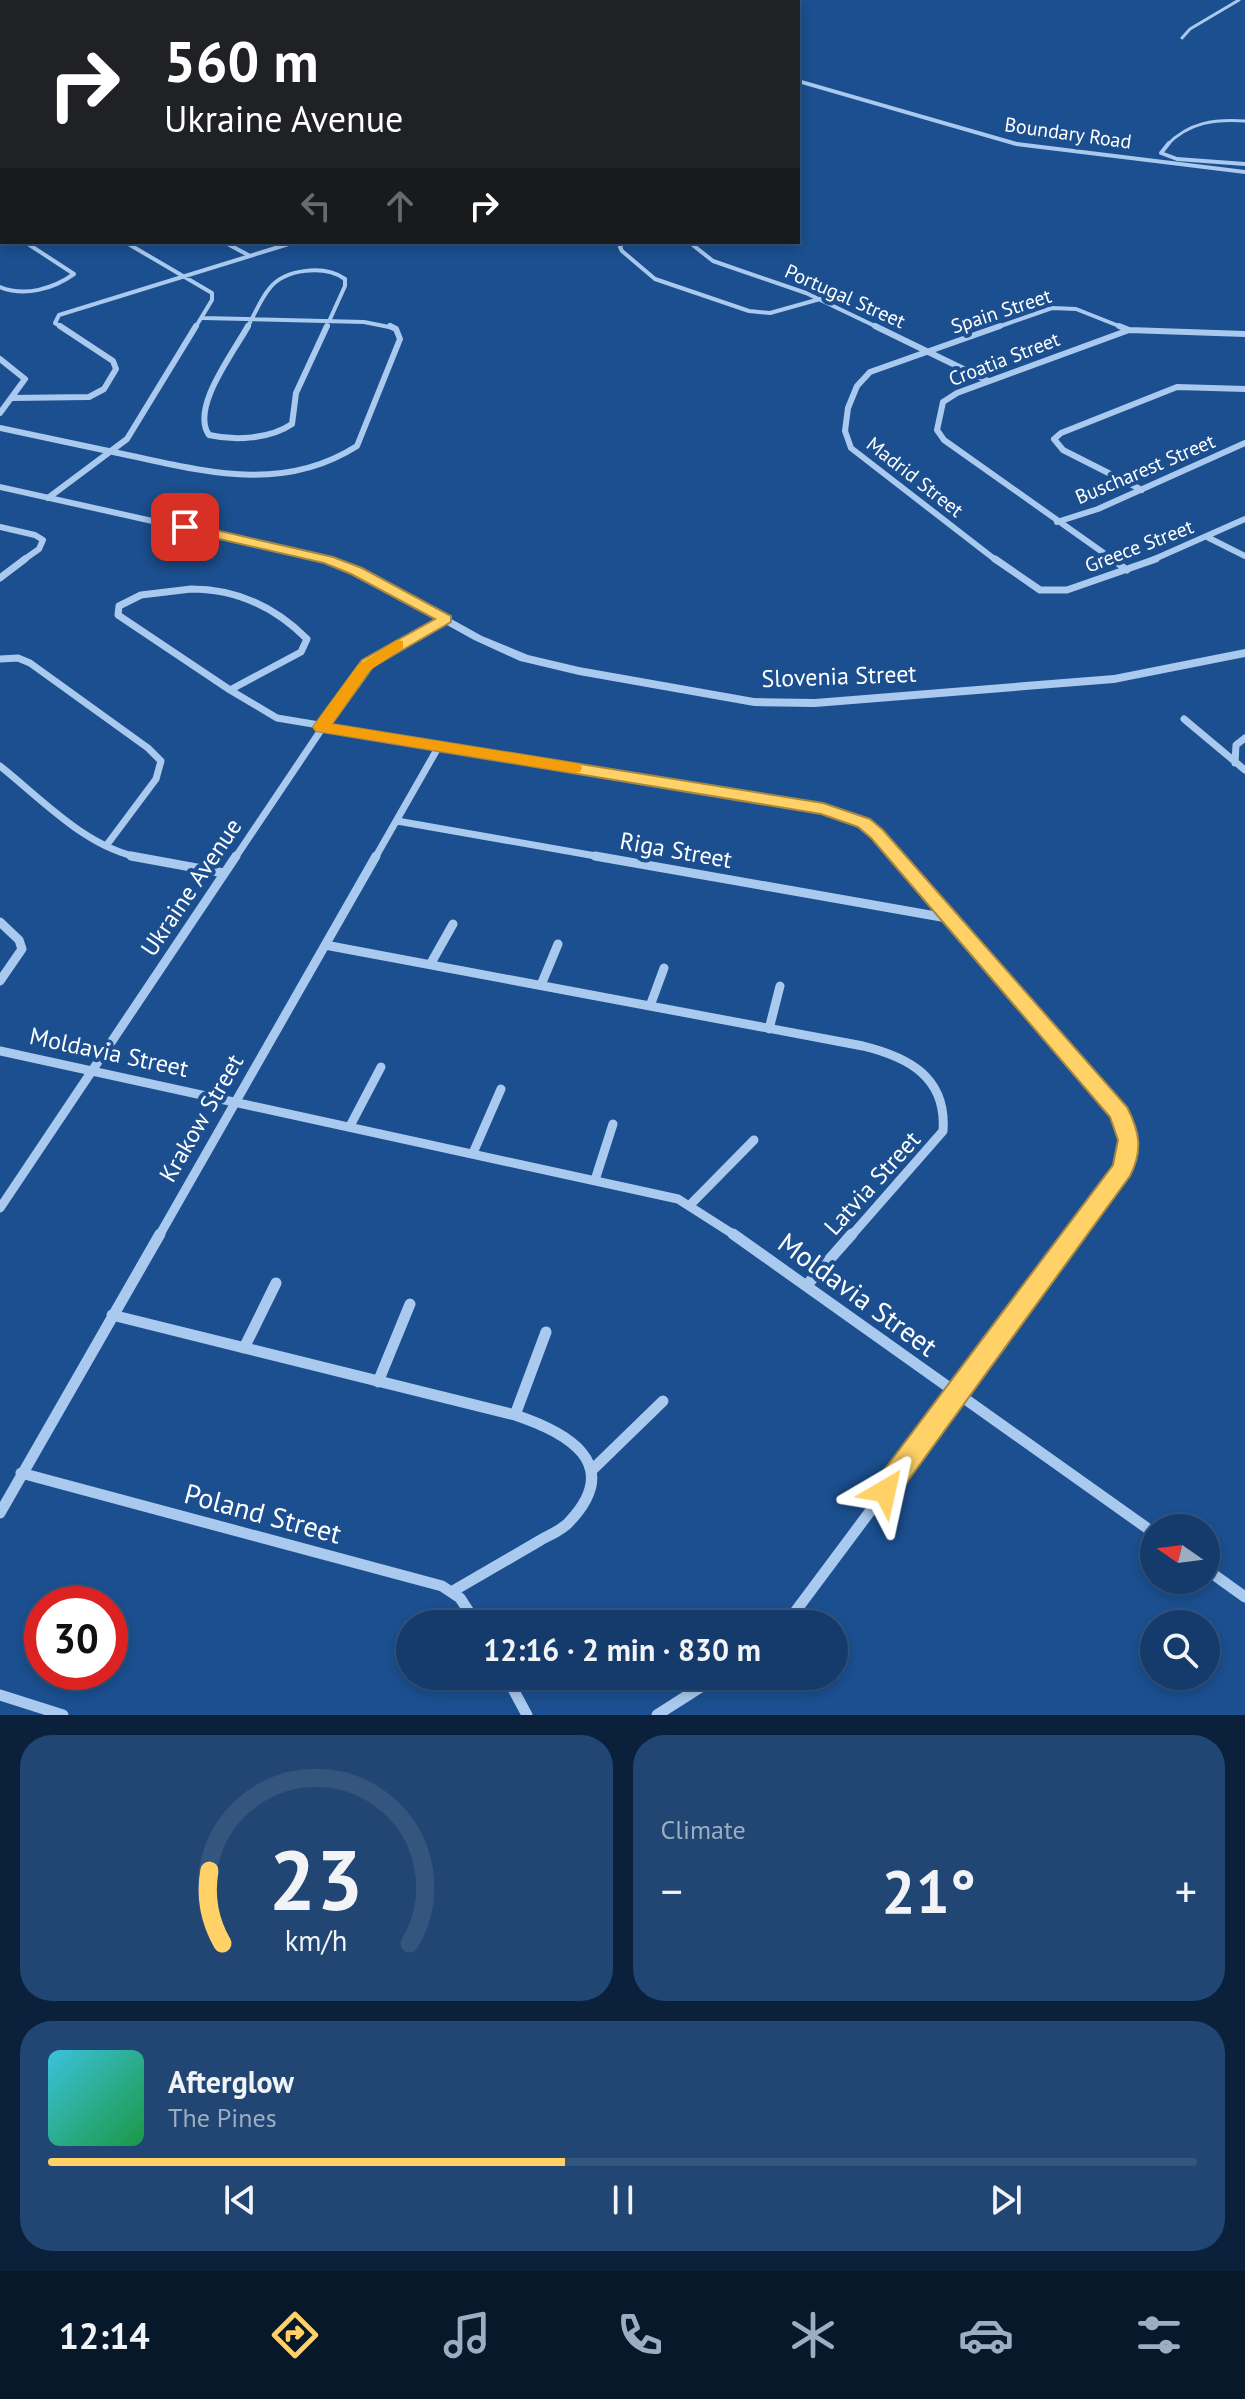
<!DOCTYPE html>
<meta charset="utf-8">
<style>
:root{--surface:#143b6b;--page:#214673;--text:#f1f3f6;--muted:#9dadc1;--line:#33557e;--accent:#ffd166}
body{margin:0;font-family:"PT Sans",sans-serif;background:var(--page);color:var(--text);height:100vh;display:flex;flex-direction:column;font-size:30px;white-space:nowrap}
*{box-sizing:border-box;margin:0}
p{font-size:26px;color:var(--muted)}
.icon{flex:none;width:44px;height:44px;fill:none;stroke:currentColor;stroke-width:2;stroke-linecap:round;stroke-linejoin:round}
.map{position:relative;height:1715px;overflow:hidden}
.side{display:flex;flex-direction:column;gap:20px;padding:20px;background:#0b203b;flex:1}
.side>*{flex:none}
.hud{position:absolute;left:0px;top:0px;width:800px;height:244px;box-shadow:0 4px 12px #0003,0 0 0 2px var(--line);background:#202124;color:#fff;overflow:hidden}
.needle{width:52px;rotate:284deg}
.controls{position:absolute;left:1140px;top:1514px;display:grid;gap:16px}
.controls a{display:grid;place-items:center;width:80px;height:80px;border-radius:50%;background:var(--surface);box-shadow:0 4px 12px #0003,0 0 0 2px var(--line);font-size:40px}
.speed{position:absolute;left:24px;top:1586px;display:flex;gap:16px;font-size:40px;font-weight:700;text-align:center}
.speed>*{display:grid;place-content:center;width:104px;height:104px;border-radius:50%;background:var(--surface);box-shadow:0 4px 12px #0003,0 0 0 2px var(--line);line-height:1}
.speed .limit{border:12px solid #d22;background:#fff;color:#111}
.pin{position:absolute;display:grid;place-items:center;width:68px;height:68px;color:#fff;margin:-34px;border-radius:16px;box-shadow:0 4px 12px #0006}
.me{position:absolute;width:88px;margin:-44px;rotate:36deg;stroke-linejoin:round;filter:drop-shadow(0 0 6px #0008)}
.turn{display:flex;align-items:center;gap:28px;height:168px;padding:0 32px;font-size:36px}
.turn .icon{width:104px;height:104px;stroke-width:2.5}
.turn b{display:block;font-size:56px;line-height:68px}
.lanes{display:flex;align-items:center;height:76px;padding:0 32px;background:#0003;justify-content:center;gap:40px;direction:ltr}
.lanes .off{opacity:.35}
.big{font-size:60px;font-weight:600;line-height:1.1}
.side .card{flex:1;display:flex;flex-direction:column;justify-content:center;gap:12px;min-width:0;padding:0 28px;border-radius:32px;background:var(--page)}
.side .dial{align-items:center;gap:0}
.dial svg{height:208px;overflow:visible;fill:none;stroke:var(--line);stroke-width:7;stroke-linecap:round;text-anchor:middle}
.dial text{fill:var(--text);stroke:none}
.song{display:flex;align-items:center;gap:24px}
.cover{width:96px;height:96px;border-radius:12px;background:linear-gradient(135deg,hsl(190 70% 55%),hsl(140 70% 35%))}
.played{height:8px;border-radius:4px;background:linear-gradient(90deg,var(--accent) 45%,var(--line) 45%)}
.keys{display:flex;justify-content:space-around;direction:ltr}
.heat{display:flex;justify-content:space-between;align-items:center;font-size:44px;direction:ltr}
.side .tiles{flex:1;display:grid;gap:20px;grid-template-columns:1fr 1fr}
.card:last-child{grid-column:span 2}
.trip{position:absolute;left:396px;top:1610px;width:452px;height:80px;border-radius:40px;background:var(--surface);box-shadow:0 4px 12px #0003,0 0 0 2px var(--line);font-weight:600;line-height:80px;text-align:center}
.dock{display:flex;height:128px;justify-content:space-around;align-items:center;background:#08182b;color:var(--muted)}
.dock .icon{width:56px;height:56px}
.dock .active{color:var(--accent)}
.dock b{font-size:36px;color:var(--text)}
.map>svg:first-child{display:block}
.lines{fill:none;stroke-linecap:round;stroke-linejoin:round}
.minor-far5{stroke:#a9c9ee;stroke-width:3}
.minor-far4{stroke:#a9c9ee;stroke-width:4}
.minor-far3{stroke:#a9c9ee;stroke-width:6}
.minor-far2{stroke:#a9c9ee;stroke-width:7}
.minor-far1{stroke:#a9c9ee;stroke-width:9}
.minor{stroke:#a9c9ee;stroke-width:11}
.tertiary{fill:#a9c9ee;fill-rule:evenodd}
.route{fill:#ffd166;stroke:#a68842;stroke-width:2}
.slow{fill:#f59e0b}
.labels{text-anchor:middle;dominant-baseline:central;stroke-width:8;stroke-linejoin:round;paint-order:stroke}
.far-street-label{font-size:20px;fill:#fff;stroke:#1b4f8f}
.street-label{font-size:24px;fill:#fff;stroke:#1b4f8f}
.near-street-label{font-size:28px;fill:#fff;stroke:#1b4f8f}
</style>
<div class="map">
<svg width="1245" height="1715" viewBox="0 0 1245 1715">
<rect width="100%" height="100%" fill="#1b4f8f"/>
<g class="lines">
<!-- minor-far5 -->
<path class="minor-far5" d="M536,2L544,0
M1182,38L1190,29L1239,0
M1167,145C1189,122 1215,119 1245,121"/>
<!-- minor-far4 -->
<path class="minor-far4" d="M1169,143L1161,153L1177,159L1245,164
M125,242L212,293V300L195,328
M224,242L250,256
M624,242L620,247L622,251L655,279L749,311L770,313L820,299
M689,242L713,261L806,293L879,328
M0,287C25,297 53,289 74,274L25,242
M203,318L364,322L394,328
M63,328L55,323L59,315L295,242
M247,328C254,316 260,300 269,289C285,268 325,265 345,279V286L326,328
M995,328L1052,308L1076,309L1124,328"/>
<!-- minor-far3 -->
<path class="minor-far3" d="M248,326C234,352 190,408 209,435C235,441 270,439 292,424L296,393L327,326
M875,326L988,381
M1119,326L1129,330
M0,359L25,379L0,413
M12,398L89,397L104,389L116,369L113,361L60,326
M0,428C44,437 88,447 132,456C210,473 285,492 357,446L400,339L396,329L390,326
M1142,490L1063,450L1054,439L1061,433L1177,387L1245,389
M48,498L127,439L196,326
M1057,522L1098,509L1245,443
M0,527L35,535L43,540L39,549L22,561
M1207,537L1245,556
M997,561L851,448L845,431L848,408L857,386L870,372L1000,326
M1115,561L944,440L937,430L943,402L957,393L1129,330L1245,334
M1150,561L1245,519"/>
<!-- minor-far2 -->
<path class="minor-far2" d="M995,559L1040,590H1067L1156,559
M1112,559L1127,570
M0,578L25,559
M191,589C236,589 275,607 307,639L301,652L230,690L118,615L119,606L141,595Z
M0,659L18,658L30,663L148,748L161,761L156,779L106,846
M230,690L277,718L823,809C860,820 873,829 898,858
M1184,719L1245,770
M1235,763L1236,745L1245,738
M0,766C43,800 86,848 142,858
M397,821L607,858
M235,858L358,675L383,653L446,619
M375,858L439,746"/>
<!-- minor-far1 -->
<path class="minor-far1" d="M131,856L224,873
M595,856L947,918
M896,856L1119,1113C1142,1162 1103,1198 1075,1236
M0,922L19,940L22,949L0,981
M325,945L863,1046C908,1057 947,1077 943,1131L851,1236
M431,963L453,924
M541,985L558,944
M650,1006L664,968
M769,1029L780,986
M0,1051L678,1199L736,1236
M350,1126L381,1067
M473,1153L501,1089
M595,1180L613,1124
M690,1205L754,1140
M0,1208L236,856
M159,1236L376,856"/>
<!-- minor -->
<path class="minor" d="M733,1234L1154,1533
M806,1286L852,1234
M112,1315L515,1415C566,1432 624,1463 570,1521C563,1530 549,1535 539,1541C510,1558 482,1574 453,1591
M244,1348L276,1283
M378,1382L410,1304
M515,1415L546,1332
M591,1471L663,1401
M21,1473L442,1586L460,1598L477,1624
M0,1513L160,1234
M1206,1569L1245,1597
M786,1624L1077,1234
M506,1676L527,1715
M0,1695L63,1715
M657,1715L718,1676"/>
<!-- tertiary -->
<path class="tertiary" d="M798,79L1017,142L1245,170V174L1016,146L798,83Z
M0,484L324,556L361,569L482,636L528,655L579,667L754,698L815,699L1114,675L1245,649V657L1114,683L815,707L754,706L579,675L520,661L474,640L353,573L317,561L0,490Z"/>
</g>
<!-- route -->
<path class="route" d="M185,523L333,557L362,568L451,616V622L373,667L332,724L823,803L870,819L883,830L1127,1107C1140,1132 1143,1151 1130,1176L894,1500L885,1504L875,1500L871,1491L875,1482L1113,1165L1118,1140L1110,1117L871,838L858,827L821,814L316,731L313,727L362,660L435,619L351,574L324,563L180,530L178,527Z"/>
<!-- slow -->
<path class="slow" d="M397,640L403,641V648L369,671L332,724L574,763L580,764L582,768L580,772L574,773L316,731L313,727L358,665Z"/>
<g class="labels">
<!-- far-street labels -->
<g class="far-street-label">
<text transform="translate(1068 133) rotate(8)">Boundary Road</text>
<text transform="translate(845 296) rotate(24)">Portugal Street</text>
<text transform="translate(1001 311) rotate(-18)">Spain Street</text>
<text transform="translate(1004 359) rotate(-21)">Croatia Street</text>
<text transform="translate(1145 469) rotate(-23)">Buscharest Street</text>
<text transform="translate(915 477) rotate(38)">Madrid Street</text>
<text transform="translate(1139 546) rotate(-21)">Greece Street</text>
</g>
<!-- street labels -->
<g class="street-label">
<text transform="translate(839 676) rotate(-2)">Slovenia Street</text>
<text transform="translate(676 850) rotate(10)">Riga Street</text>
<text transform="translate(191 887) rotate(-56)">Ukraine Avenue</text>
<text transform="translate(109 1052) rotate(12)">Moldavia Street</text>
<text transform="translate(201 1118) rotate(-60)">Krakow Street</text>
<text transform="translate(872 1183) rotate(-48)">Latvia Street</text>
</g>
<!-- near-street labels -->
<g class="near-street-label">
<text transform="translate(858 1294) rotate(36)">Moldavia Street</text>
<text transform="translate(263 1513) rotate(15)">Poland Street</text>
</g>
</g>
</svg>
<div class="controls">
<a><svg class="needle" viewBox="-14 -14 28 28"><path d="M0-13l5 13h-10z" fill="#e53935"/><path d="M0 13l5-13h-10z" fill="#9dadc1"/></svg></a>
<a><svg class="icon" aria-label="search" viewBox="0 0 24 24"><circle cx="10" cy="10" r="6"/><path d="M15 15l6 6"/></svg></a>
</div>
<div class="speed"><div class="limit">30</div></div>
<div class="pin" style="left:185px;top:527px;background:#d93025"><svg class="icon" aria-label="arrive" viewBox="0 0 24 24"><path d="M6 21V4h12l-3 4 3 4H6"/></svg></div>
<svg class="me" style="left:885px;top:1491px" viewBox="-20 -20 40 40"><path d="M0-17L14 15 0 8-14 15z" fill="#ffd166" stroke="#fff" stroke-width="4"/></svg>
<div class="trip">12:16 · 2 min · 830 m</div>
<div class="hud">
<div class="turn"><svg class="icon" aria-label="right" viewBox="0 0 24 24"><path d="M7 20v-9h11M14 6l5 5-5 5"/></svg><div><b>560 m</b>Ukraine Avenue</div></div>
<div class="lanes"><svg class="icon off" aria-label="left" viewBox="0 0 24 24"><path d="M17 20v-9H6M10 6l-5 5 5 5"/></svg><svg class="icon off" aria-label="ahead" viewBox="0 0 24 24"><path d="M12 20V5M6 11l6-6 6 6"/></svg><svg class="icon" aria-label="right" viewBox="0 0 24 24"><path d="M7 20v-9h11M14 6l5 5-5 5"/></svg></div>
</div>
</div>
<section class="side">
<div class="tiles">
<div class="card dial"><svg viewBox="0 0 100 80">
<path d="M14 69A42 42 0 1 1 86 69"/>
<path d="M14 69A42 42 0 0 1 9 41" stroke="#ffd166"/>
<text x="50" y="56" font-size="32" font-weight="700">23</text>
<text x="50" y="72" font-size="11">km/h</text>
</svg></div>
<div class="card"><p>Climate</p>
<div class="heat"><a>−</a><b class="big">21°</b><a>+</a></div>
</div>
<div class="card">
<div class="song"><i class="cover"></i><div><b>Afterglow</b><p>The Pines</p></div></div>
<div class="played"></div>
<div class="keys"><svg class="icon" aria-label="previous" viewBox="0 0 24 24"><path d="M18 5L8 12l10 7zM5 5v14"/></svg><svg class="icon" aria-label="pause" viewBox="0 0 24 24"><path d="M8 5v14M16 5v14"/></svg><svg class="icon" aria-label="next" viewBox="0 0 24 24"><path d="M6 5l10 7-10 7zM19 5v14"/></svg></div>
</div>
</div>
</section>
<nav class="dock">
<b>12:14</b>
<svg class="icon active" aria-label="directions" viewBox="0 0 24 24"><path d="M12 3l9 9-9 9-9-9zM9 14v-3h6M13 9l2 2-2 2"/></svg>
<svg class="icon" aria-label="music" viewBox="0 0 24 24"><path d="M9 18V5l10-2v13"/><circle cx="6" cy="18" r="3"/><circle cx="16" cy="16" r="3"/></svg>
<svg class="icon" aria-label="phone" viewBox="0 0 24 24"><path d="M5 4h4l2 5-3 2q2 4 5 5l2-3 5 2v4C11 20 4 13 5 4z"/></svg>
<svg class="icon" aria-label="climate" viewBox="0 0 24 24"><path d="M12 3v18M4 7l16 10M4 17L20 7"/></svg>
<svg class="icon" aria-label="car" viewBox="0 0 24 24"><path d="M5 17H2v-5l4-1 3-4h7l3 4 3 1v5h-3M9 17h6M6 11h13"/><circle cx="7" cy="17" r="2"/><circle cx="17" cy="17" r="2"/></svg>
<svg class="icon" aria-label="filters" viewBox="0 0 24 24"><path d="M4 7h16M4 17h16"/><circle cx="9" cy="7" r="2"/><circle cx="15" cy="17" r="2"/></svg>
</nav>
